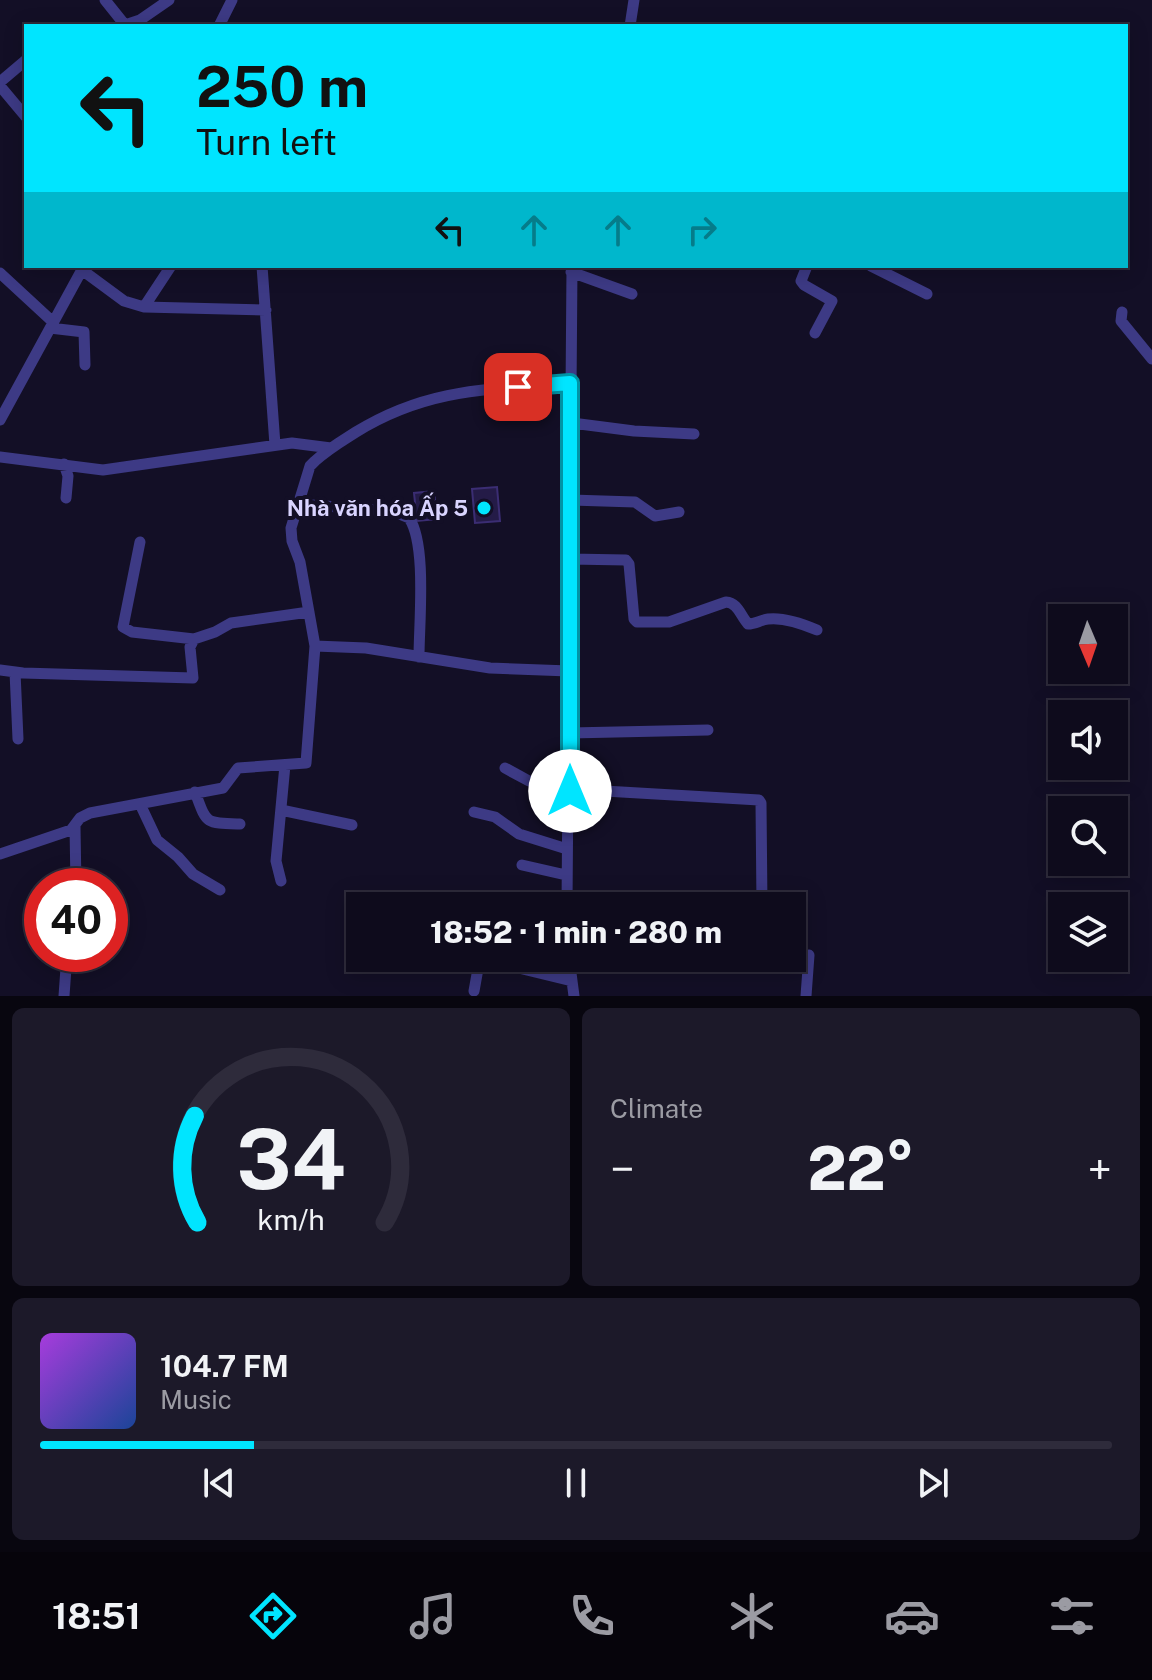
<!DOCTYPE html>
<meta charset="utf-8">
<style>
:root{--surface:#0e0b1c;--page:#1c1929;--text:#f1f3f6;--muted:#9b9ba3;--line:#2e2b3b;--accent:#00e5ff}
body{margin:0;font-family:"Public Sans",sans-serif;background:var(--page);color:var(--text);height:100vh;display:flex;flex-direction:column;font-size:30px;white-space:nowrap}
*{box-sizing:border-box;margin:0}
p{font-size:26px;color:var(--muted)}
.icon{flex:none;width:44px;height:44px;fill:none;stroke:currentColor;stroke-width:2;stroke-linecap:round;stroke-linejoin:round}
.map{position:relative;height:996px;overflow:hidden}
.side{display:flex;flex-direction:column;gap:12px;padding:12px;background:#08060f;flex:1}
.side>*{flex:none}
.top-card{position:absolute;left:24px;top:24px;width:1104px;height:244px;border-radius:0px;box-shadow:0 4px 20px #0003,0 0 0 2px var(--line);background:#00e5ff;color:#111;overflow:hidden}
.needle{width:52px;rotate:178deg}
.buttons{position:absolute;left:1048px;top:604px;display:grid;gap:16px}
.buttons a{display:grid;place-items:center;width:80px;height:80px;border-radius:0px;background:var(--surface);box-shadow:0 4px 20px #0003,0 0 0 2px var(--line);font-size:40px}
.speed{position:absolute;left:24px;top:868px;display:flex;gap:16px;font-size:40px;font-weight:700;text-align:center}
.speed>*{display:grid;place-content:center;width:104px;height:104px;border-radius:50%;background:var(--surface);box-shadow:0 4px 20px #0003,0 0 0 2px var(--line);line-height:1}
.speed .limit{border:12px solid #d22;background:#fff;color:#111}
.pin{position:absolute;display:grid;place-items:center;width:68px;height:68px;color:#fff;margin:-34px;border-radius:16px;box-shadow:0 4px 12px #0006}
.me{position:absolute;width:88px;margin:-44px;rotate:0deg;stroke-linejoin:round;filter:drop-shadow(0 0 6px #0008)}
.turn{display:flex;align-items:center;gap:28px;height:168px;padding:0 40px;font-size:36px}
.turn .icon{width:104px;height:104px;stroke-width:2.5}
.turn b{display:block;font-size:56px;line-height:68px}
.lanes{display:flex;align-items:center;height:76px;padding:0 40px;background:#0003;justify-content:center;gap:40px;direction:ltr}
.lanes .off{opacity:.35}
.big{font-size:60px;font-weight:800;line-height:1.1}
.side .tile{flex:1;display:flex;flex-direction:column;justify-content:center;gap:12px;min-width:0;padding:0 28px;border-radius:12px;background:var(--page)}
.side .dial{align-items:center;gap:0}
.dial svg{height:208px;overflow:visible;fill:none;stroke:var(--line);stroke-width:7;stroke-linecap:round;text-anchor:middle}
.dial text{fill:var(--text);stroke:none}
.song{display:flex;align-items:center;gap:24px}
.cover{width:96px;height:96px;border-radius:12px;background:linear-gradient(135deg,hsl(280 70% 55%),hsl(220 70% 35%))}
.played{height:8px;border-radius:4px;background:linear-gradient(90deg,var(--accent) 20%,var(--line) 20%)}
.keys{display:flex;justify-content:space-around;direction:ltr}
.heat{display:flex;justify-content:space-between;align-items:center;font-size:44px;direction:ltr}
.side .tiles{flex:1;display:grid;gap:12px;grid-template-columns:1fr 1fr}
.tile:last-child{grid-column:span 2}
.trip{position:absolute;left:346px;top:892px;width:460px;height:80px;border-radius:0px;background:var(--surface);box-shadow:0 4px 20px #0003,0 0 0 2px var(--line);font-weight:800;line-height:80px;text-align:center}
.menu{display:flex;height:128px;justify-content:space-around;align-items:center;background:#06040b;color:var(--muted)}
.menu .icon{width:56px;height:56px}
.menu .on{color:var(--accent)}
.menu b{font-size:36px;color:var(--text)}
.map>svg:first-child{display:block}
.building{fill:#241b47;stroke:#3b2d73;stroke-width:2}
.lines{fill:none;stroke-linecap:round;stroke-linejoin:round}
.minor{stroke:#3d3a85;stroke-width:11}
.route-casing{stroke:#0095a6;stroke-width:20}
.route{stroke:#00e5ff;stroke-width:14}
.poi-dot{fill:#00e5ff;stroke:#130f26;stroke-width:3}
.labels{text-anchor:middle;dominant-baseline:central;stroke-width:8;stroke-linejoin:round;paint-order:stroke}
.poi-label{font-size:22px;font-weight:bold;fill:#d9d4ff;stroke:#130f26;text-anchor:end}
</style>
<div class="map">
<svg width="1152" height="996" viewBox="0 0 1152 996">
<rect width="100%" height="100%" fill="#130f26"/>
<!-- building -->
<path class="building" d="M497,487L500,521L475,523L472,489Z
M434,491L437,519L417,521L414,493Z"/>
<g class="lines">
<!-- minor -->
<path class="minor" d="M105,0L125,25L140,20L169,0
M219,26L232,0
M630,26L634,0
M0,82L26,60
M0,86L26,117
M262,266L275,445
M807,266L801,281L804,285L832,301L815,333
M871,266L927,294
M82,270L124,301L144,307L171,266
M571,272L632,294
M0,273L53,322
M144,307L266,310
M1122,312L1121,321L1152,359
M50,328L84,332L85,365
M0,420L84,266
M572,423L634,431L694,434
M0,457L103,470L292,443L331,448
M64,464L68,476L66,498
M571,500L635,502L655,516L679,512
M298,504L392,511L409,518C427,544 419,623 419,657
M140,542L123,627L132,632L194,639
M570,559L626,560L629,564L634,619L637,622H669L726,602C738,603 740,615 748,624C756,624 760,620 768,619C784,617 803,624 817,630
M315,646L300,562L292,541L291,528L310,466L315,461C328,449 342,441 356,432C427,388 490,389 570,383
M0,670L23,673L193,678L190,647L194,639L215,632L231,623L309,612
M15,672L18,739
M570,733L708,730
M505,768L529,781L570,791
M570,789L759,800L761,803L762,906
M195,792C207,824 204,823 240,824
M140,804L157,840L178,857L193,874L220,890
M281,810L352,825
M474,812L495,817L519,834L567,849
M75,827L76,886
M0,854L71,830L80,818L90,813L223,788L238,768L306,763L315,646L366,648L490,668L569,671
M522,865L566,875
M281,881L276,861L285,765
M567,906L572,266
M569,958L574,996
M474,991L479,963L486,960L572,981
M64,996L67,954
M806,996L809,955"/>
</g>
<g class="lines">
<defs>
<path id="route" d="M518,387L570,383V791"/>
</defs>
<!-- route casing -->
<use href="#route" class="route-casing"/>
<!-- route -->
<use href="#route" class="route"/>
</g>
<!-- markers -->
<circle class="poi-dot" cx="484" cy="508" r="8"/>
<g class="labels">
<!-- poi labels -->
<g class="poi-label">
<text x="468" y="508">Nhà văn hóa Ấp 5</text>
</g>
</g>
</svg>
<div class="buttons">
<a><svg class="needle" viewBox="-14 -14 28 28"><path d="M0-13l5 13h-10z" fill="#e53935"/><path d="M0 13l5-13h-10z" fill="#9b9ba3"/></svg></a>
<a><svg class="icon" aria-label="sound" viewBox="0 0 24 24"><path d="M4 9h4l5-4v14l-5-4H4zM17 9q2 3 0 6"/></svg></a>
<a><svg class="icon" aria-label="search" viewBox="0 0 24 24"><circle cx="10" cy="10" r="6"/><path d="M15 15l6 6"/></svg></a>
<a><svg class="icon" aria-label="layers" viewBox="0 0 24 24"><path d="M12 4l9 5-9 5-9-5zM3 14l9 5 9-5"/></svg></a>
</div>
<div class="speed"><div class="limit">40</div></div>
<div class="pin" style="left:518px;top:387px;background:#d93025"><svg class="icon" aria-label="arrive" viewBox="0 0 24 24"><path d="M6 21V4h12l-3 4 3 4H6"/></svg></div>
<svg class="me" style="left:570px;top:791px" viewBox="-20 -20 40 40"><circle r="19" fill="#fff"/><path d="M0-13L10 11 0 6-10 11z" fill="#00e5ff"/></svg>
<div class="trip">18:52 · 1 min · 280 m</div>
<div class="top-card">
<div class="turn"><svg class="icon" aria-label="left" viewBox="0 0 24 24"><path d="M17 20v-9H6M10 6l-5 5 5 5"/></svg><div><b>250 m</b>Turn left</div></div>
<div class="lanes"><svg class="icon" aria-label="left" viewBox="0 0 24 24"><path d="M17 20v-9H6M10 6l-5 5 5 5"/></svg><svg class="icon off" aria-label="ahead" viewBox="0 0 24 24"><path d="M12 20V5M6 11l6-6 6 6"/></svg><svg class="icon off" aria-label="ahead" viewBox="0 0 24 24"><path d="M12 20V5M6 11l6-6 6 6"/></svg><svg class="icon off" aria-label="right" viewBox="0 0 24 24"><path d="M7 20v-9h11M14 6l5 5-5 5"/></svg></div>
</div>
</div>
<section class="side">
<div class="tiles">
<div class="tile dial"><svg viewBox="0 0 100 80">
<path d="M14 69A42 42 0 1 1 86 69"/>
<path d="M14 69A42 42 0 0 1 13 28" stroke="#00e5ff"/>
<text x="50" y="56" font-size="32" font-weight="700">34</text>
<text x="50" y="72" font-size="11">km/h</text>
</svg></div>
<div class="tile"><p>Climate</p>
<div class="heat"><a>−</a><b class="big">22°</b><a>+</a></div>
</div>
<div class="tile">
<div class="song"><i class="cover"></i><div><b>104.7 FM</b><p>Music</p></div></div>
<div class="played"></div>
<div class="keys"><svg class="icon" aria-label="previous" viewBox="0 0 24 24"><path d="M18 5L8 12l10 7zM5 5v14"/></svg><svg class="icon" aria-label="pause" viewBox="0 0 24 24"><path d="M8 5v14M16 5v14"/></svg><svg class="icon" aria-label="next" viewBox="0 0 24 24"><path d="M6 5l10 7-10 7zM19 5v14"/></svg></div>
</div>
</div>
</section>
<nav class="menu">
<b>18:51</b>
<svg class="icon on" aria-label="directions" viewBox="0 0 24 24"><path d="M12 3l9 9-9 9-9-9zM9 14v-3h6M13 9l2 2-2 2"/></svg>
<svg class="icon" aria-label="music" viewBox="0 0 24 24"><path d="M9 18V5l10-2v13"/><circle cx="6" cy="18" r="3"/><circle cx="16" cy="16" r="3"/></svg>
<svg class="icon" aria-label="phone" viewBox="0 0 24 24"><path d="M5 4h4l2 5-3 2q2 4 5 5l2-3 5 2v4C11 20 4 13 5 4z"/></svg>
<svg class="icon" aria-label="climate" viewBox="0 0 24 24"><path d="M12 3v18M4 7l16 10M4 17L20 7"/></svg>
<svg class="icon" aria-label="car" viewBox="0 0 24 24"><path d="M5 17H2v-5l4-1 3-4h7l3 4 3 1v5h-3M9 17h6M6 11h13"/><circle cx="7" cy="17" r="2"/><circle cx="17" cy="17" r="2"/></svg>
<svg class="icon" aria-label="filters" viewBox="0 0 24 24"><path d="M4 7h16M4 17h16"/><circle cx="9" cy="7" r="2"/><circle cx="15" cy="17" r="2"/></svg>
</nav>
